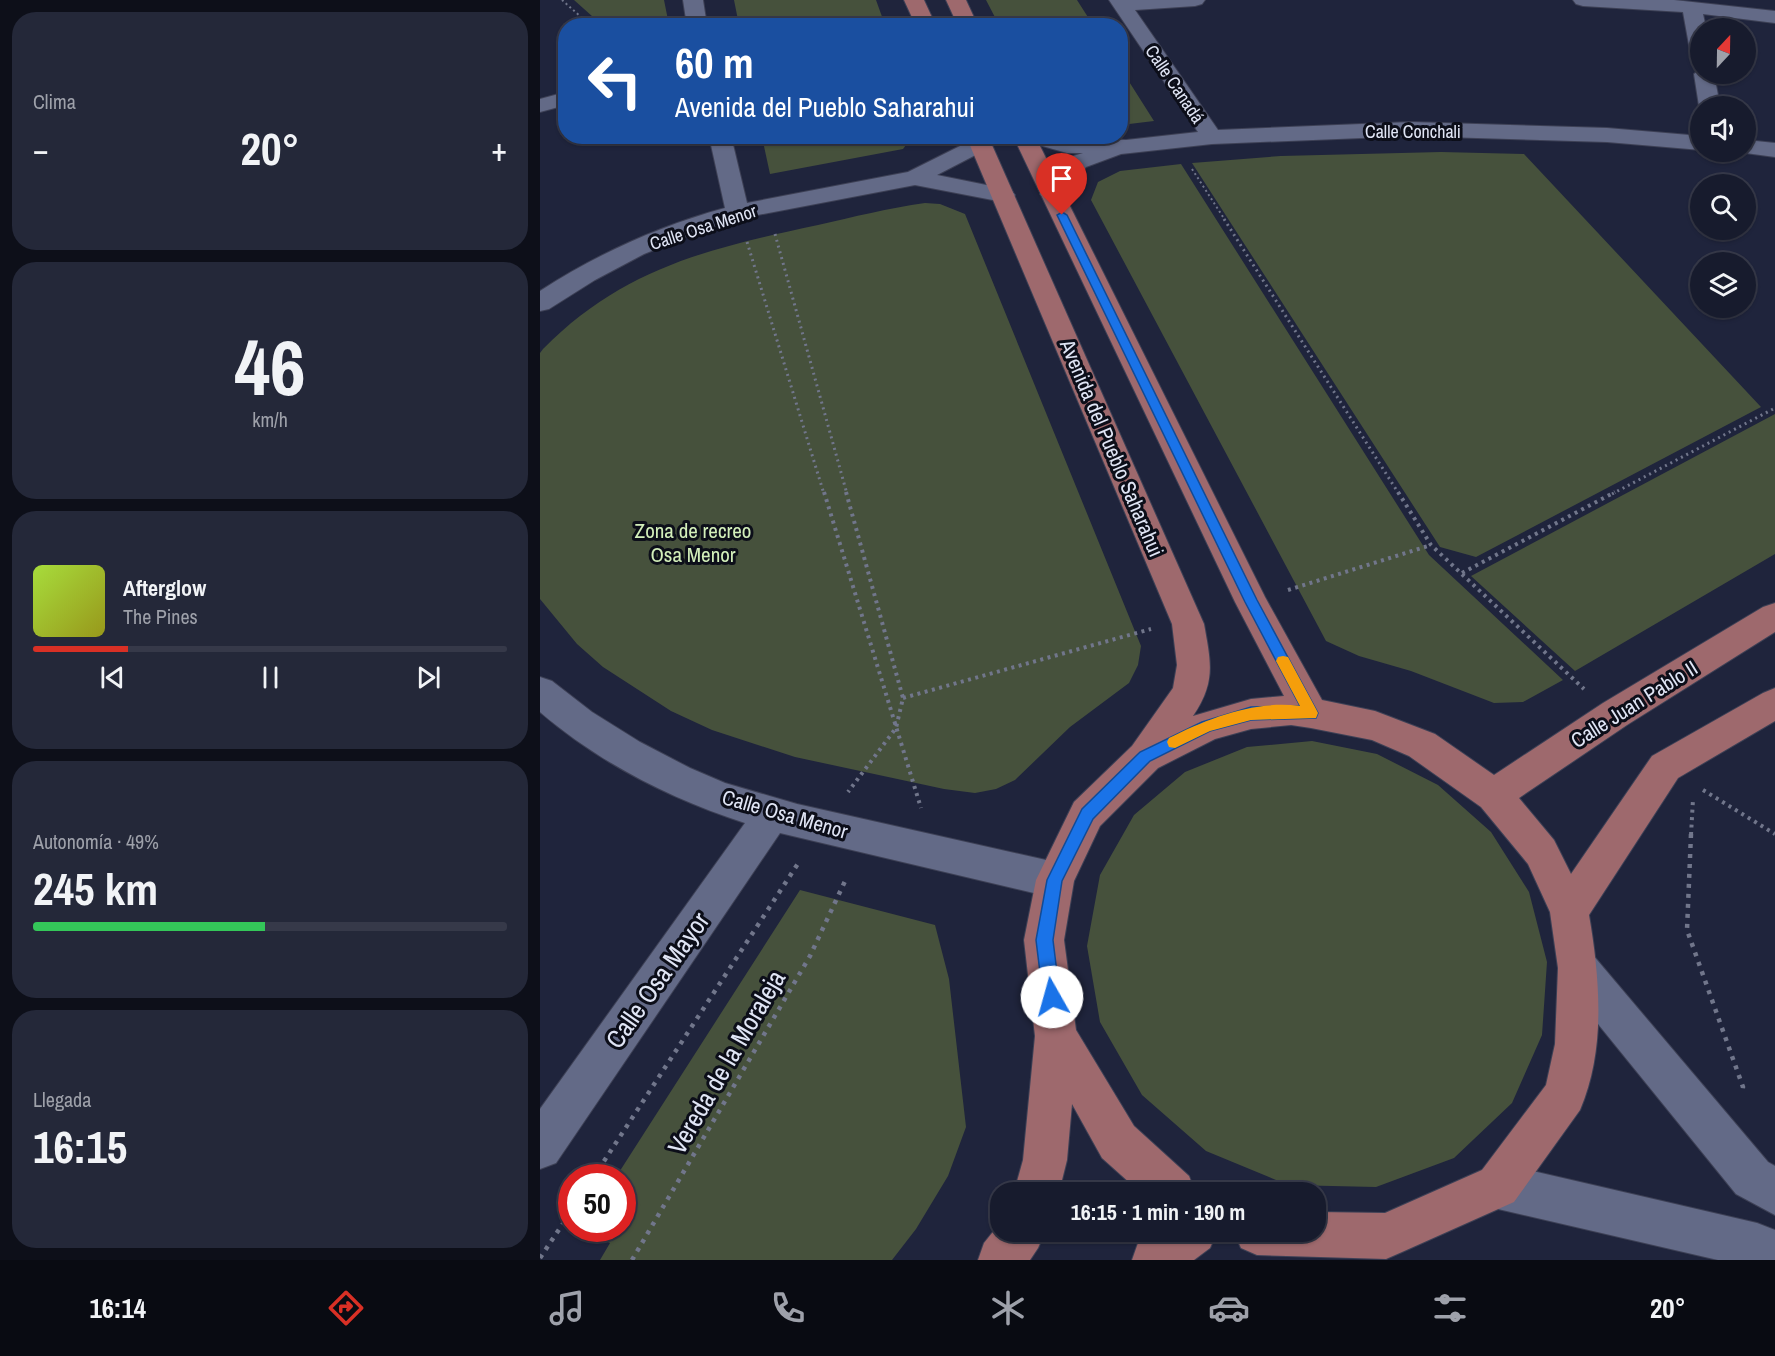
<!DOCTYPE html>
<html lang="es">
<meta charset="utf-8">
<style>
:root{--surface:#171b2d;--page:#242839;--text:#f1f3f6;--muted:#9ea1aa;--line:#363949;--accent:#d93025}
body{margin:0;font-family:"Archivo Narrow",sans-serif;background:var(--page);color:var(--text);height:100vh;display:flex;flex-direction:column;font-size:22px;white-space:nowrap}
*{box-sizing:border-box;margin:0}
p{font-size:20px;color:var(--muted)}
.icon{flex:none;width:33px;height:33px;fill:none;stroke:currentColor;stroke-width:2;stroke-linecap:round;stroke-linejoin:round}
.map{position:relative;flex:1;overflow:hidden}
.side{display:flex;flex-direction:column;gap:12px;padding:12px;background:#0d0f19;width:540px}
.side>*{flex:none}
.hud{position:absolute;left:18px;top:18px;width:570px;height:126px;border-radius:24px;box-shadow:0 2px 4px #0004,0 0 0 2px var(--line);background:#1a4fa0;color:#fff;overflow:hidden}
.needle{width:39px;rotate:22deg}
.fabs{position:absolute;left:1150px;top:18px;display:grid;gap:12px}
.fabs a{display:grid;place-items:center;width:66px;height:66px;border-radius:50%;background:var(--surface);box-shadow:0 2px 4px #0004,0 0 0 2px var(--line);font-size:30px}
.speed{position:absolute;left:18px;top:1164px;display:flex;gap:12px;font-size:30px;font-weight:700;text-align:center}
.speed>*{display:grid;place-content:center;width:78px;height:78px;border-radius:50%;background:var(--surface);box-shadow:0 2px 4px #0004,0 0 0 2px var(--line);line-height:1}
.speed .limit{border:9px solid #d22;background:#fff;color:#111}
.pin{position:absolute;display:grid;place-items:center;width:51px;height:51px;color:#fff;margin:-62px -26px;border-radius:50% 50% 50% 0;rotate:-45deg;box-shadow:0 0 6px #0007}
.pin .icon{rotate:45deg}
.me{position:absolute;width:66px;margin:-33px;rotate:353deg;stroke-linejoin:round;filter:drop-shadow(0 0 4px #0008)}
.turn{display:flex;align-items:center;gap:21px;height:126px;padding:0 18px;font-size:27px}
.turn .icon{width:78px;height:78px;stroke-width:2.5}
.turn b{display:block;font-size:42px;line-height:51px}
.big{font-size:45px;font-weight:700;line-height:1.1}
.side .widget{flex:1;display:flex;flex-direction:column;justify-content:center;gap:9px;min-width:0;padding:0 21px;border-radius:24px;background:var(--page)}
.side .dial{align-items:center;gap:0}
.dial b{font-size:78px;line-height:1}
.song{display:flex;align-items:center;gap:18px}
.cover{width:72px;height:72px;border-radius:9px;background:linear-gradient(135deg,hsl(80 70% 55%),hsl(60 70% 35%))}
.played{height:6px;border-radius:3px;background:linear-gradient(90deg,var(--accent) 20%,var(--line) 20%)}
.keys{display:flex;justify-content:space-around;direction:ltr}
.heat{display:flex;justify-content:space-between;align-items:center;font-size:33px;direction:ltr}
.charge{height:9px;border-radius:4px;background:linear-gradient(90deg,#34c759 49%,var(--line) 0)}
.trip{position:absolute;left:450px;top:1182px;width:336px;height:60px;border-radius:24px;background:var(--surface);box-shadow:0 2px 4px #0004,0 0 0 2px var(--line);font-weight:700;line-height:60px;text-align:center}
.dock{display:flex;height:96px;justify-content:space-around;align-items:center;background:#090b12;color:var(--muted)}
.dock .icon{width:42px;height:42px}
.dock .current{color:var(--accent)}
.dock b{font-size:27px;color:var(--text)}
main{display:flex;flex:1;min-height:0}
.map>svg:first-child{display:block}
.green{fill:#46513c}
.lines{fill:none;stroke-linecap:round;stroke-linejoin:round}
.minor-casing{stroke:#3d4055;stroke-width:2}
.major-casing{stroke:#3d4055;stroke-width:2}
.path-far3{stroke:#71768b;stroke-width:2;stroke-dasharray:2 3;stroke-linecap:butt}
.path-far2{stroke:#71768b;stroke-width:3;stroke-dasharray:2 4;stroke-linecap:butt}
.path-far1{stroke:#71768b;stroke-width:4;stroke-dasharray:3 4.5;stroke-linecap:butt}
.path{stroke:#71768b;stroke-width:4.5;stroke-dasharray:4 6;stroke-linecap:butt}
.minor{fill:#636a87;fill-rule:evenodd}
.major{fill:#9e696d;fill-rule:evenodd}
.route{fill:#1a73e8;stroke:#114b97;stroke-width:1.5}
.slow{fill:#f59e0b}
.labels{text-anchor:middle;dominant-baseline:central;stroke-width:6;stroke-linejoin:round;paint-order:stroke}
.far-street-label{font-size:18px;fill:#e0e5f5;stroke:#0c0e19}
.street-label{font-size:21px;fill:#e0e5f5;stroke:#0c0e19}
.park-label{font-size:21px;fill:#d3efba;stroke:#0c0e19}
.near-street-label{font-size:26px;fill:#e0e5f5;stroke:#0c0e19}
</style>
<main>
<section class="side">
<div class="widget"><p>Clima</p>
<div class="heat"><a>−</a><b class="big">20°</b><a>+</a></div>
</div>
<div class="widget dial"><b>46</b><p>km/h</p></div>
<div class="widget">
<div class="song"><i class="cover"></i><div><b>Afterglow</b><p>The Pines</p></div></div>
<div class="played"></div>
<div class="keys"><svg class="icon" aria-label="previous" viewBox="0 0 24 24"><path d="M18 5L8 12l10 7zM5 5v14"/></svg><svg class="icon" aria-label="pause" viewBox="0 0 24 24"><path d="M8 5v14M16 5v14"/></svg><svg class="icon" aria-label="next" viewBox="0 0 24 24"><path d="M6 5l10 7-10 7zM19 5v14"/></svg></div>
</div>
<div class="widget"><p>Autonomía · 49%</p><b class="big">245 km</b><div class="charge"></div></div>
<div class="widget"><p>Llegada</p><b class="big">16:15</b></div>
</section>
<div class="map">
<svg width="1235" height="1260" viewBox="0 0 1235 1260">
<rect width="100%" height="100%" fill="#1f243c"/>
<!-- green -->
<path class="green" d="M34,0H124L129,25H62Z
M194,0H336L345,25H199Z
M446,0H537L553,25H459Z
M580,69H581L614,121L581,125Z
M222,137V136L372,137L363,149L230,174Z
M901,152L984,154L1221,407L936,557L900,547L652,163L741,156Z
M641,164L889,555L1023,680L983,702L954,703L871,671L819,656L786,641L551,200L558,182L580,171Z
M385,203L400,204L425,214L601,646L598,665L589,683L530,727L475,780L456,789L435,793L404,789L255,757L172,730L131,711L63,667L37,644L0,599V353L3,349C83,268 170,248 278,225C313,217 349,208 385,203Z
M1235,414V554L1035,671L931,576Z
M772,741L837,754L898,785L951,832L989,892L1007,962L1002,1035L972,1103L914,1158L836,1187L748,1185L666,1151L602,1095L560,1022L547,946L560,875L594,815L645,772L707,747Z
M260,890L395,925L409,979L426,1127L408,1176L376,1229L352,1260H60L70,1243L42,1230L82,1228V1178L76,1177Z"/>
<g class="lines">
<defs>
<path id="minor" d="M143,0H163L167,26H147Z
M569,0H665L662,4L655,6L595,10L678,130L871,122L1067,128L1161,136V150L1067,142L871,136L672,144L581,154L546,167L520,199L512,201L504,199L500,194L530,157L543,153H527L485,141L482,136L586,140L658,132Z
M1033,0H1134L1235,11V23L1163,14L1166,28H1161V62L1154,60L1151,56L1143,12L1043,6L1036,4Z
M1161,68V74H1174L1180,106H1161V109L1159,106L1154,74Z
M26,92V105L0,112V99Z
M169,136H191L207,203L368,172L440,136L449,138L452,143L449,148L397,175L471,190L475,195L471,200L463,202L375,185L207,217L156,233L104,254L55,280L9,309L0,311V291C57,254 119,226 185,208Z
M1206,140L1235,143V157L1198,152H1206Z
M0,677L12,681L52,712L100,742L150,768L185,783L257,804L515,862L529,867L534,880L529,893L515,898L240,833L16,1163L0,1169V1109L205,823C131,799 58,762 0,712Z
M1038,948L1052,954L1228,1162L1235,1166V1215L1196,1194L1024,982L1018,968L1024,954Z
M958,1163L1217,1223L1235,1230V1260H1178L958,1209L942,1202L935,1186L942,1170Z"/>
<path id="major" d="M364,0H384L396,26H376Z
M406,0H426L438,26H418Z
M426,136H448L664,624C671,663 676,682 653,716L711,699L744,696L695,602L473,136H495L725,597L782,700L835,711L895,734L954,775L1063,703L1223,607L1235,603V632L1087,725L979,798L1014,840L1031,874L1112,756L1223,693L1235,688V721L1138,778L1049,915C1060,979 1066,1049 1040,1110L974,1202L862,1252L846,1259L717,1255L701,1248L694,1232H776V1212L845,1213L942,1170L1006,1085L1015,1044L1018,968L1010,912L988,864L941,807L869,756L832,740L771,728L751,725L711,729L675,739L618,768L560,826L534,881L524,940L536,1030L594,1126L649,1176L655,1192H600L562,1158L532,1104L527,1160L519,1192H474L483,1160L495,1036L484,940L496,880L534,802L592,746L633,688L637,665L632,624Z
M460,1223V1232H505L498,1248L490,1260H438L444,1243Z
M615,1232H677L670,1248L654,1260H592L598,1243Z"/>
</defs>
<!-- minor casing -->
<use href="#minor" class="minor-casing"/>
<!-- major casing -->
<use href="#major" class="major-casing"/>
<!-- path-far3 -->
<path class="path-far3" d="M22,0L51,26
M652,169L685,220"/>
<!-- path-far2 -->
<path class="path-far2" d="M684,219L859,494
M235,234L307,494
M207,242L284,494
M1072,494L1235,408"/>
<!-- path-far1 -->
<path class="path-far1" d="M284,492L381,808
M306,492L363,698L356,728L308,792
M858,492L891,545L1044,689
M922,573L1075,492
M748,590L891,545
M363,698L611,629
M1163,790L1235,834
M1151,835L1153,799"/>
<!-- path -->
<path class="path" d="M1151,834L1147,930L1203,1087L1202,1094
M53,1178L259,862
M0,1258L32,1210
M92,1260L270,956L306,879"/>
<!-- minor -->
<use href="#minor" class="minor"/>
<!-- major -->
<use href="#major" class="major"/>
</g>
<!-- route -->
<path class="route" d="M522,212L527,215L717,600L778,713L776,718L711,720L670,731L610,761L553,819L522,881L513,940L520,997L517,1003L512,1006L506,1003L503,997L496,940L507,880L542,809L600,752L662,722L711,707L760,706L705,602L517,215Z"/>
<!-- slow -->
<path class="slow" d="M743,656L748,657L776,709L778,713L776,718L711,720L670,731L635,748L629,747L627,742L629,738C669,718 715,700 760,706L736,661L738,657Z"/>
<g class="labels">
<!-- far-street labels -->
<g class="far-street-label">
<text transform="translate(635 84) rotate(56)">Calle Canadá</text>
<text x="873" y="131">Calle Conchali</text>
<text transform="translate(163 227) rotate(-18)">Calle Osa Menor</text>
</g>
<!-- street labels -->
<g class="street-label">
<text transform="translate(572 448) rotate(67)">Avenida del Pueblo Saharahui</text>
<text transform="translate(1094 704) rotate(-32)">Calle Juan Pablo II</text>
<text transform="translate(245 814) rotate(16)">Calle Osa Menor</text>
</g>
<!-- park labels -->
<g class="park-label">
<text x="153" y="530">Zona de recreo<tspan x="153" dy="24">Osa Menor</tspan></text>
</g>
<!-- near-street labels -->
<g class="near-street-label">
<text transform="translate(117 980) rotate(-55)">Calle Osa Mayor</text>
<text transform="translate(186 1062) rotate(-60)">Vereda de la Moraleja</text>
</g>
</g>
</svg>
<div class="fabs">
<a><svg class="needle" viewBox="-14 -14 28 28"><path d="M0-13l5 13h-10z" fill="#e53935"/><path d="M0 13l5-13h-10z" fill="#9ea1aa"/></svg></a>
<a><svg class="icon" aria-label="sound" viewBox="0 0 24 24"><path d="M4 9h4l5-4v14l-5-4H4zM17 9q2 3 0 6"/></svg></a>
<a><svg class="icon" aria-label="search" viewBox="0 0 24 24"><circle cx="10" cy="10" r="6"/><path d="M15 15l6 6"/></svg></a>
<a><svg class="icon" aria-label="layers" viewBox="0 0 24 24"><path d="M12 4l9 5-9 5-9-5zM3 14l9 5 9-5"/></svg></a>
</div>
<div class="speed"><div class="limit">50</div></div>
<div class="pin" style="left:522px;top:215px;background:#d93025"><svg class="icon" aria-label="arrive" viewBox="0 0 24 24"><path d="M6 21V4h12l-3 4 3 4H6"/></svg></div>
<svg class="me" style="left:512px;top:997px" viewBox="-20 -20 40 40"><circle r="19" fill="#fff"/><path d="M0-13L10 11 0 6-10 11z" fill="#1a73e8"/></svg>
<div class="trip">16:15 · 1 min · 190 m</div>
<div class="hud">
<div class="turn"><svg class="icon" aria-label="left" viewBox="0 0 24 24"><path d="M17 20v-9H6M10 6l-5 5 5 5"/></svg><div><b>60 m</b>Avenida del Pueblo Saharahui</div></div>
</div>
</div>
</main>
<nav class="dock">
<b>16:14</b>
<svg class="icon current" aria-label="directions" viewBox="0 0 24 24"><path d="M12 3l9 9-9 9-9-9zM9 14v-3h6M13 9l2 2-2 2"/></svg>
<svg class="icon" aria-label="music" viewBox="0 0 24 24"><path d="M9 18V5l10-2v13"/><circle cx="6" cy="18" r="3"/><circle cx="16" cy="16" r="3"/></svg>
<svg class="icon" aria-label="phone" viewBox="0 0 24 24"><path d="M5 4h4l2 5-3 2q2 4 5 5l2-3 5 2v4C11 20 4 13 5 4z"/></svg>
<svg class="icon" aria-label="climate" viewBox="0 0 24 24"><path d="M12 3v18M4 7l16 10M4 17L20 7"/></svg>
<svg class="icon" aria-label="car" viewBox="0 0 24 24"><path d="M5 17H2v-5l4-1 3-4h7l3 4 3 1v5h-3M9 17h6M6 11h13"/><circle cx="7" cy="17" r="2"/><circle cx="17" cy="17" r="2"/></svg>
<svg class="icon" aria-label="filters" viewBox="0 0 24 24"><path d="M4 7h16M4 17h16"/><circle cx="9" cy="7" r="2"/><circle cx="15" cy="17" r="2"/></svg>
<b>20°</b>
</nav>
